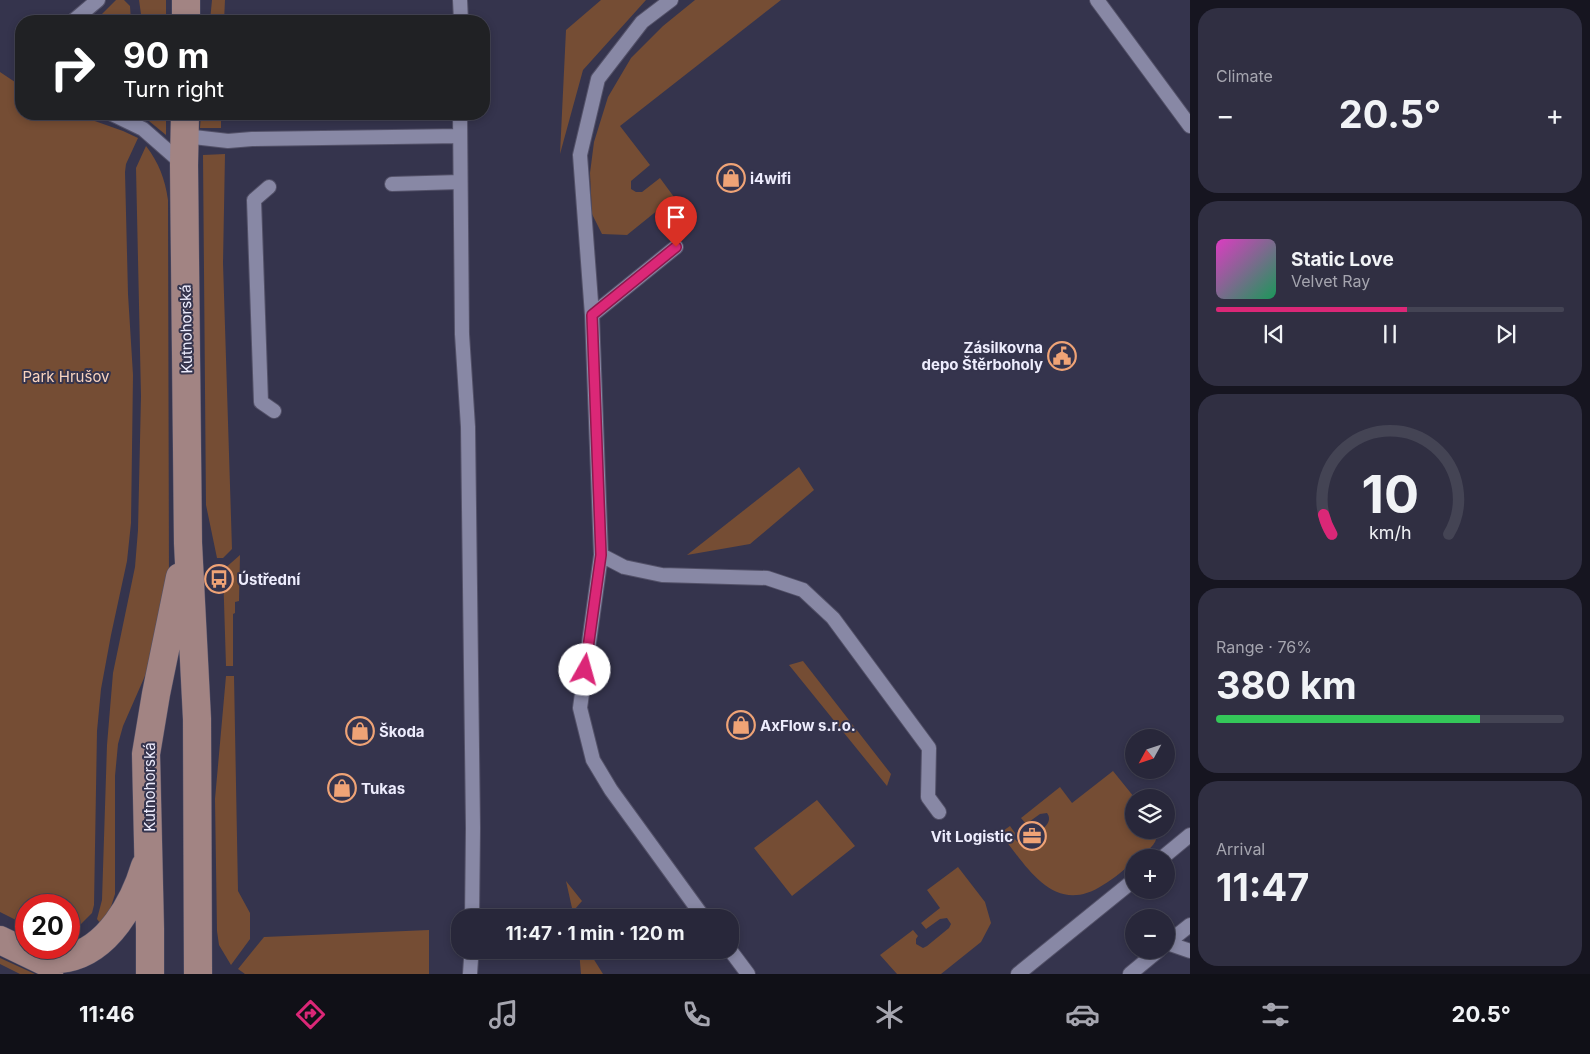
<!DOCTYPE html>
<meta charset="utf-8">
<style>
:root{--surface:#28273a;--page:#302f42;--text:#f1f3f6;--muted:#a5a5af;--line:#444454;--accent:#db2777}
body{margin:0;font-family:Inter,sans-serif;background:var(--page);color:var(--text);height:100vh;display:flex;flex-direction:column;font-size:19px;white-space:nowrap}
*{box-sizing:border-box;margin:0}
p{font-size:16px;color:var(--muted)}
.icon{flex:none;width:28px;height:28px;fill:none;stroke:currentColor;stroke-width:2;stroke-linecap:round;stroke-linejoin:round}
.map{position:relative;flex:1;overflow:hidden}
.side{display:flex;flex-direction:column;gap:8px;padding:8px;background:#161520;width:400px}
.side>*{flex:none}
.top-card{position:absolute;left:15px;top:15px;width:475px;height:105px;border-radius:20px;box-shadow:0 2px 8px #0003,0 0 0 1px var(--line);background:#202124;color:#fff;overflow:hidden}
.needle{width:32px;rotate:230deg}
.tools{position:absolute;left:1125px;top:729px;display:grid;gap:10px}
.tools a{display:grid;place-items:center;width:50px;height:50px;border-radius:50%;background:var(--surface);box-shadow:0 2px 8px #0003,0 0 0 1px var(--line);font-size:25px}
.speed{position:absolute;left:15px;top:894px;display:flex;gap:10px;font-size:25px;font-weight:700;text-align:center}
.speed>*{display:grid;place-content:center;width:65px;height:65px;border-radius:50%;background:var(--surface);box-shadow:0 2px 8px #0003,0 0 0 1px var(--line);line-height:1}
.speed .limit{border:8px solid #d22;background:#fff;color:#111}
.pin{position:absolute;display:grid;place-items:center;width:42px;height:42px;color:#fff;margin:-51px -21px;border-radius:50% 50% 50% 0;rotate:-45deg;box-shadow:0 0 5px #0007}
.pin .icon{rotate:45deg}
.me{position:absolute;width:55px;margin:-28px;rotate:7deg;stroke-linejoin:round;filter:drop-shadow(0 0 4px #0008)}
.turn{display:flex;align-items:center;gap:18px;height:105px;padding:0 25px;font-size:22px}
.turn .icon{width:65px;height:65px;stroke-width:2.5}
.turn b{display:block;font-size:35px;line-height:42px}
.big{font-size:38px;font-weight:700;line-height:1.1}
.side .card{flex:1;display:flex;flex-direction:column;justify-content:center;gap:8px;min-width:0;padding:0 18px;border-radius:20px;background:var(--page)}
.side .dial{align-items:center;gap:0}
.dial svg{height:130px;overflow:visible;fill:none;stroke:var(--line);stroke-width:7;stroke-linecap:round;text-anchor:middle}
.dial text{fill:var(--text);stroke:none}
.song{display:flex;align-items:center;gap:15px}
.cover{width:60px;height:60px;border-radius:8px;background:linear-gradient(135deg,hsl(310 70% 55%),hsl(150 70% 35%))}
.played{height:5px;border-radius:2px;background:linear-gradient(90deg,var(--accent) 55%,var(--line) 55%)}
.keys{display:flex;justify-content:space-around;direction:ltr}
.heat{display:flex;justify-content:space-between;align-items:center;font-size:28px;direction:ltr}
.charge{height:8px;border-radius:4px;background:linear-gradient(90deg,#34c759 76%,var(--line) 0)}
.trip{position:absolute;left:451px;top:909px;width:288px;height:50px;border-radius:20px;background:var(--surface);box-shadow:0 2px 8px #0003,0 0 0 1px var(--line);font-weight:700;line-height:50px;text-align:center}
.tab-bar{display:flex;height:80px;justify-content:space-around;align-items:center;background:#101017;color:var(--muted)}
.tab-bar .icon{width:35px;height:35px}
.tab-bar .on{color:var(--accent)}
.tab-bar b{font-size:22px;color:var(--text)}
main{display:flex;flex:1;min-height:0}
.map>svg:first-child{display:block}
.green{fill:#754d34}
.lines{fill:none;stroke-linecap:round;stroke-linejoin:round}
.lane-casing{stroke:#535168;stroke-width:16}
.secondary-casing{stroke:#535168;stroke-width:29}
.lane{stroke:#8888a5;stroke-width:14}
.secondary{stroke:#a28483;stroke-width:28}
.route-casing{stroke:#8e194d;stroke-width:12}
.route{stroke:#db2777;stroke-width:9}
.labels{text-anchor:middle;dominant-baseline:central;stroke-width:4;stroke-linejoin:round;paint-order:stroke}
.poi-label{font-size:15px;font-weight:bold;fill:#edecfd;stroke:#35344d;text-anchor:start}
.street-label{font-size:15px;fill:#edecfd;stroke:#35344d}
.park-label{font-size:15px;fill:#f9d4bf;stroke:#35344d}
</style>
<main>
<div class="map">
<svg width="1190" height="974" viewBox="0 0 1190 974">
<rect width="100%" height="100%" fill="#35344d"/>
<!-- green -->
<path class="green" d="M116,0H124L130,6L131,21H95Z
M139,0H166V21H142Z
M212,0H225L224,21H210Z
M601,0H646L583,70L560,154L566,30Z
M695,0H781L620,126L650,165L631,181V189L636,192H642L660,178L674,197L627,235L602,234L592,214L590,173L594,142L608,97L631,58L663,26Z
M0,72L21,86V114H75L123,131L138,138L126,164L125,172L128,294L133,375L131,523L127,561L111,635L101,689L97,731L94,905L92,913L72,933H69V905H26V925L0,912Z
M149,114H166V135L149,121Z
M201,114H221V128H200Z
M146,146C159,163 165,179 168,200L169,586L148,669L123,726L118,744L115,776V894L110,910L100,923L97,919L102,900L107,745L113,673L135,567L138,530L141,396L136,168Z
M225,154L223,263L232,549L223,558H217L206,505L203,155Z
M799,467L814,490L750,544L687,555Z
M240,555L239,601L235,602V613L233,614V666H226L223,570Z
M803,661L891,774L887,786L789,665Z
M226,676H234L238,891L250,913V939L231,965L219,945L217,931L215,799Z
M1113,771L1134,797V830H1156C1160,843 1148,850 1139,857L1134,858V862C1124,869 1114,879 1103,885C1054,917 1027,867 1000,833L1010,826L1015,833L1014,838C1017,842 1020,844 1025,842C1033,835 1056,825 1047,813L1040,814L1026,824L1021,818L1060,787L1072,803Z
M817,800L855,846L792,896L754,848Z
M958,867L985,902L991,923L981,942L941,974H897L880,955L913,930L918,936L916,939V944L923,948L927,946L949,928L951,924L947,918L940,919L926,929L921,923L940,908L927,890Z
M566,881L582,901L575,909L580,917H574Z
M429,930V974H245L238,969L264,937Z
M579,950H588L603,974H581Z
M0,958L35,974H20L0,964Z"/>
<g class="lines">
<defs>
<path id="lane" d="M460,0L461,21
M671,0L642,22L598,79L580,155L592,315L601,555L624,567L662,575L767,578L803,590L833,618L929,748L928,797L939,812
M1097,0L1190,126
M73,21L98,0
M112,114L143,129L184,165
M460,114L462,334L468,427L473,828L472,918
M185,136L228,141L252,139L460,136
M392,184L460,182
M269,187L254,200L261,402L274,411
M592,315L676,247
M601,555L580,708L593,760L611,790L704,918
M1162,858L1190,835
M1167,943L1190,951
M1166,944L1190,925
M730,950L748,974
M470,974L471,959
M1018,974L1134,880
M1130,974L1159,950"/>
<path id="secondary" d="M186,21V0
M185,114L184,165L188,543L197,719L198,974
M0,940L52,965
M36,957C46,958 57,960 67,958C108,950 134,903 145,866
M150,974V929L146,754L156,694L180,577"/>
</defs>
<!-- lane casing -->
<use href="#lane" class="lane-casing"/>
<!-- secondary casing -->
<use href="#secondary" class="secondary-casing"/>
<!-- lane -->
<use href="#lane" class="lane"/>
<!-- secondary -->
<use href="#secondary" class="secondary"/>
</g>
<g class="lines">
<defs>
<path id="route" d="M585,670L601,555L592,315L676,247"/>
</defs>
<!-- route casing -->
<use href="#route" class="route-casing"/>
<!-- route -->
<use href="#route" class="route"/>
</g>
<!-- icons -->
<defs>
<symbol id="shop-ring" viewBox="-11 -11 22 22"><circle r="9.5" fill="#35344d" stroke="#efa376" stroke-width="1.5"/><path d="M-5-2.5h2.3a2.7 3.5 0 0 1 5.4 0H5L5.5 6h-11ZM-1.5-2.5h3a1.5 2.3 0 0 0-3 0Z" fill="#efa376"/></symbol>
<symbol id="civic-ring" viewBox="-11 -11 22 22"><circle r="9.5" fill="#35344d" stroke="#efa376" stroke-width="1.5"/><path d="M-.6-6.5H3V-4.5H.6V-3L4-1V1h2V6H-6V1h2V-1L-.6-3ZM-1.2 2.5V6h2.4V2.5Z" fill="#efa376"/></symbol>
<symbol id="bus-ring" viewBox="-11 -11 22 22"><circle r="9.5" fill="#35344d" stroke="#efa376" stroke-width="1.5"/><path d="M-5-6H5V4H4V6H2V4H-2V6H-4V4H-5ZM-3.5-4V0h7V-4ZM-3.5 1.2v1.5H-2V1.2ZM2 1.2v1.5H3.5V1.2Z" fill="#efa376"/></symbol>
<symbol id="office-ring" viewBox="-11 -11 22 22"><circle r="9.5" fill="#35344d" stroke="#efa376" stroke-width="1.5"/><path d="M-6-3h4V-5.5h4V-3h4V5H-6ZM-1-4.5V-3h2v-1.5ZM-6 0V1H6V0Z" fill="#efa376"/></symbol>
</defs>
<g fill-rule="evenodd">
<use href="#shop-ring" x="715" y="162" width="32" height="32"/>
<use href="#civic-ring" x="1046" y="340" width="32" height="32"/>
<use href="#bus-ring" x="203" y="563" width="32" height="32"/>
<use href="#shop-ring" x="725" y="709" width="32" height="32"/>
<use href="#shop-ring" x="344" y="715" width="32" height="32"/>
<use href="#shop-ring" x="326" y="772" width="32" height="32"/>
<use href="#office-ring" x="1016" y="820" width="32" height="32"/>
</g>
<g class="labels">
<!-- poi labels -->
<g class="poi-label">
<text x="750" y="178">i4wifi</text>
<text x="1043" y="347" text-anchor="end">Zásilkovna<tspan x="1043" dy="17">depo Štěrboholy</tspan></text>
<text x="238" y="579">Ústřední</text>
<text x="760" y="725">AxFlow s.r.o.</text>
<text x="379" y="731">Škoda</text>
<text x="361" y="788">Tukas</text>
<text x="1013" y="836" text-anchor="end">Vit Logistic</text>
</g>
<!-- street labels -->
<g class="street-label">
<text transform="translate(186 329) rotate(-91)">Kutnohorská</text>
<text transform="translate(149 787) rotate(-90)">Kutnohorská</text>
</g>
<!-- park labels -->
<g class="park-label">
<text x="66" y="376">Park Hrušov</text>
</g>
</g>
</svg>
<div class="tools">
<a><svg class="needle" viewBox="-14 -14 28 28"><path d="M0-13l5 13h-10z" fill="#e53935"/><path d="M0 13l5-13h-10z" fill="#a5a5af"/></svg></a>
<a><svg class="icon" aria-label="layers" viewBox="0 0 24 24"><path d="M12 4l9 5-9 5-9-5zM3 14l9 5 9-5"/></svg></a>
<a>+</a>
<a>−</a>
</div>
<div class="speed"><div class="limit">20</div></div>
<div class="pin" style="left:676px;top:247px;background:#d93025"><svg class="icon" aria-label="arrive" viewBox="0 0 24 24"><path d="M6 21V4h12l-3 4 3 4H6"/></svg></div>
<svg class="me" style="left:585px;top:670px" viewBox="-20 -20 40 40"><circle r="19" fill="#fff"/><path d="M0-13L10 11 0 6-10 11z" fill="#db2777"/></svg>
<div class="trip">11:47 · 1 min · 120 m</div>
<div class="top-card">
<div class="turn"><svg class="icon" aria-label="right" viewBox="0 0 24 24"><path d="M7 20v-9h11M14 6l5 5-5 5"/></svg><div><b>90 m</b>Turn right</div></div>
</div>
</div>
<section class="side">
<div class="card"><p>Climate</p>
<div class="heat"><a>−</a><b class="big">20.5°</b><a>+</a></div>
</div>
<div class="card">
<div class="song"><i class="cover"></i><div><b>Static Love</b><p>Velvet Ray</p></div></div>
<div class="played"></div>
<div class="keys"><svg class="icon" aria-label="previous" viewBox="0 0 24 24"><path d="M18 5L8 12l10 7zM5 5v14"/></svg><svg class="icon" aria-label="pause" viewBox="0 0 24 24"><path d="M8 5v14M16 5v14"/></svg><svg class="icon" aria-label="next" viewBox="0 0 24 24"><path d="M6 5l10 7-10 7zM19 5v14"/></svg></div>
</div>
<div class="card dial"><svg viewBox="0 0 100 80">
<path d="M14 69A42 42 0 1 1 86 69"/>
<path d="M14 69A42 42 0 0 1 9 57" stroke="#db2777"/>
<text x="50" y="56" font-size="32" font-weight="700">10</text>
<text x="50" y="72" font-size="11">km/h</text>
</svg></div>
<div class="card"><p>Range · 76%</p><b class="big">380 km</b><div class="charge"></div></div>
<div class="card"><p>Arrival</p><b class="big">11:47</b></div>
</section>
</main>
<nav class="tab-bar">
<b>11:46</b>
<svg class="icon on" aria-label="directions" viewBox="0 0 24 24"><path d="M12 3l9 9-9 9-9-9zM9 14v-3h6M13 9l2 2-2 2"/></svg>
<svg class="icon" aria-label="music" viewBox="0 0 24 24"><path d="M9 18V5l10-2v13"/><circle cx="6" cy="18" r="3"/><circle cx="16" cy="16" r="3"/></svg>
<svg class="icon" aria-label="phone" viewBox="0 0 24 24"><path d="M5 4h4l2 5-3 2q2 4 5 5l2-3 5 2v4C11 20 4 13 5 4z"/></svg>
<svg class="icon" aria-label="climate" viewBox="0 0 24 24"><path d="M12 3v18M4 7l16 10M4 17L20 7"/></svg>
<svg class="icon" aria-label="car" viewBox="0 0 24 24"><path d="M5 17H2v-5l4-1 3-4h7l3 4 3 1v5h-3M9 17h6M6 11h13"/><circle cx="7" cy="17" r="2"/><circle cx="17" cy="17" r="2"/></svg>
<svg class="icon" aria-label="filters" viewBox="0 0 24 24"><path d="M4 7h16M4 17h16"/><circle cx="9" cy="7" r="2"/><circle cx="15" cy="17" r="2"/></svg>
<b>20.5°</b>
</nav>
